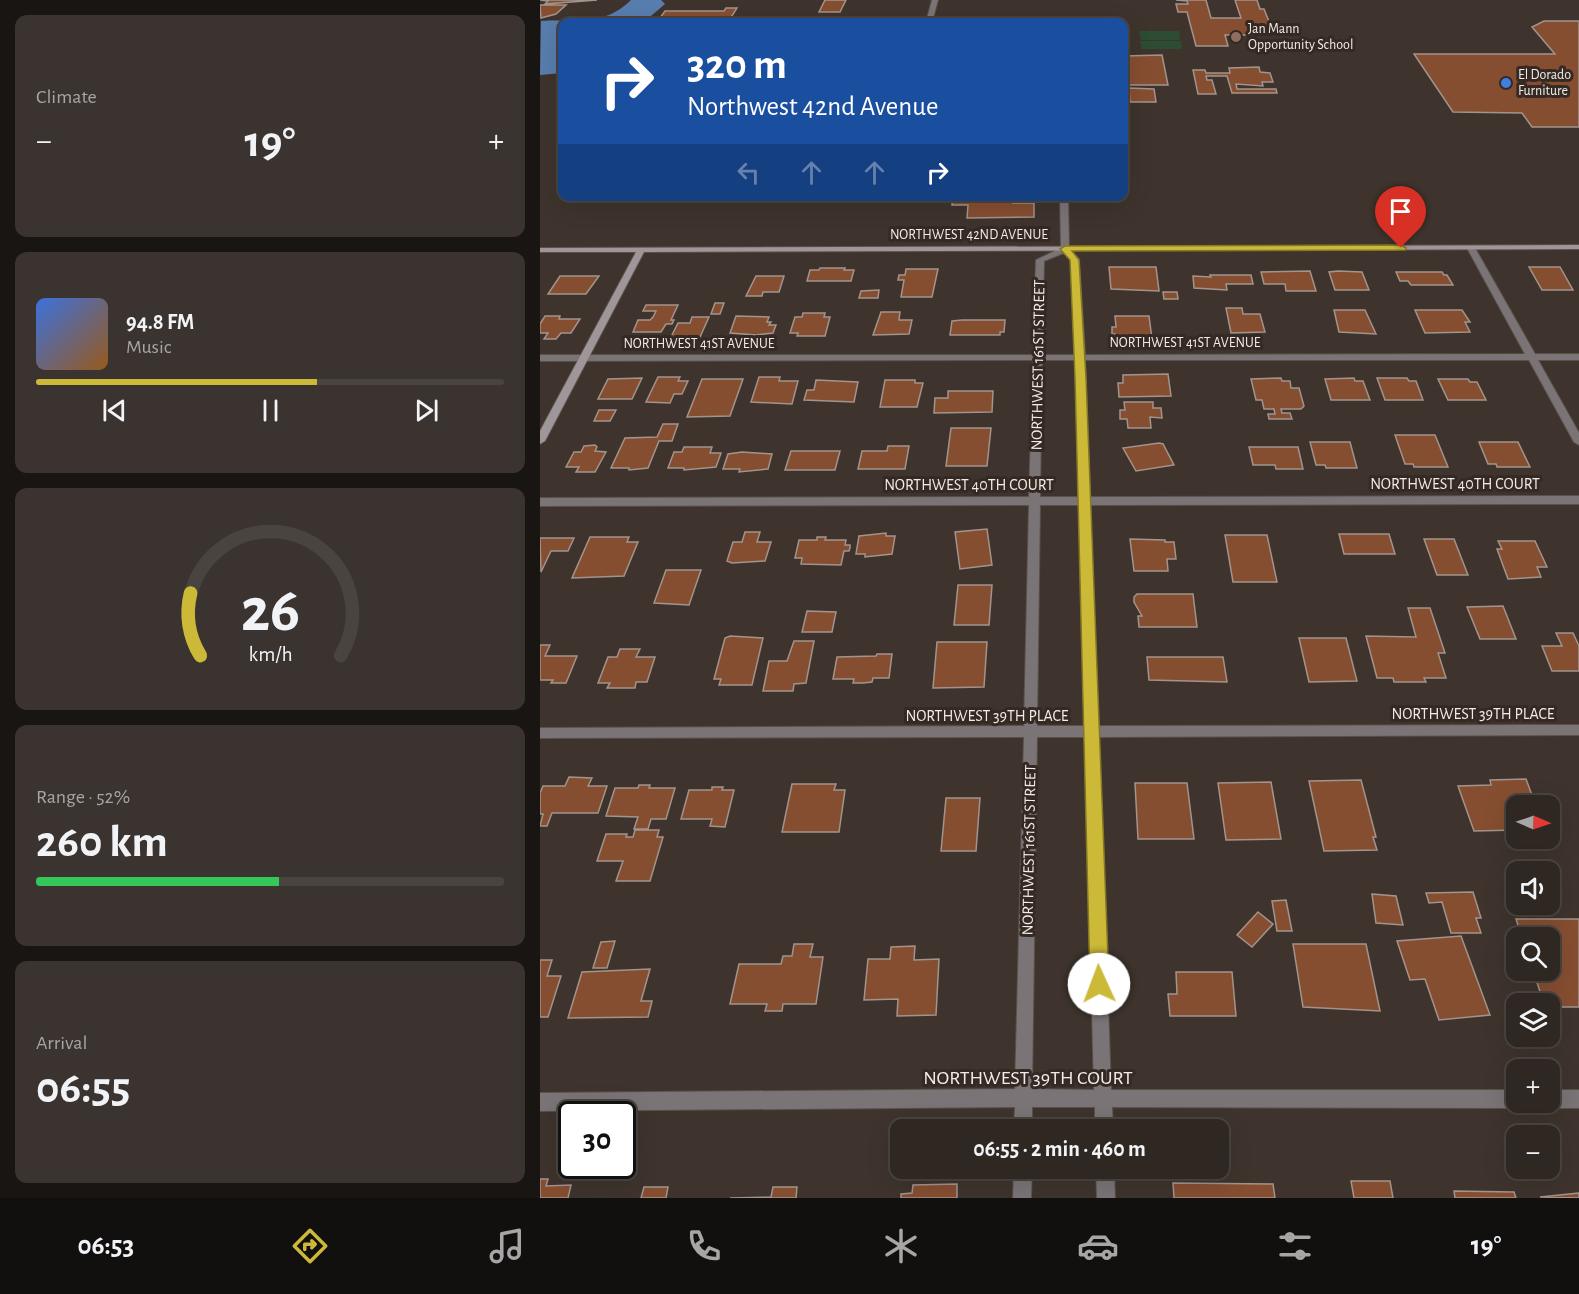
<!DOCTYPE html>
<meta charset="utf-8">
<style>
:root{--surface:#2e2722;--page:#3a332f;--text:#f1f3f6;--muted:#a7a5a5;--line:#494440;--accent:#ccb938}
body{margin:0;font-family:"Alegreya Sans",sans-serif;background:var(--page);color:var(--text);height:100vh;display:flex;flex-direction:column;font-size:22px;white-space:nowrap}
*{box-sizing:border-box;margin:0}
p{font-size:20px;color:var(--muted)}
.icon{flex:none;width:33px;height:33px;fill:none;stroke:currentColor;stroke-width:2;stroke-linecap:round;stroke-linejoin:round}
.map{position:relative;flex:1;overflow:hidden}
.sheet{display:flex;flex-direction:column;gap:15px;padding:15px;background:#191513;width:540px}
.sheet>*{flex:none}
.hud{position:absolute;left:18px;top:18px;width:570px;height:183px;border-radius:12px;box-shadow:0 6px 24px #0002,0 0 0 2px var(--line);background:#1a4fa0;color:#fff;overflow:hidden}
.needle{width:39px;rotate:92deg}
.buttons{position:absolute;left:966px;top:795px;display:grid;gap:12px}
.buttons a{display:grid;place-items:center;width:54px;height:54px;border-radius:12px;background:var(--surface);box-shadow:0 6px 24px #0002,0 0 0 2px var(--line);font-size:30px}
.speed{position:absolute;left:18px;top:1101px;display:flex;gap:12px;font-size:30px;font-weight:700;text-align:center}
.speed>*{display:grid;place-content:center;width:78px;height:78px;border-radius:50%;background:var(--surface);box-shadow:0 6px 24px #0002,0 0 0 2px var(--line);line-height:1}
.speed .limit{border:3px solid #111;border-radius:9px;background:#fff;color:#111}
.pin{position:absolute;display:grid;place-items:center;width:51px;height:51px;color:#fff;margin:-62px -26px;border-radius:50% 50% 50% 0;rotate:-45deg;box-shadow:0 0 6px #0007}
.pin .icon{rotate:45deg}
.me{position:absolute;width:66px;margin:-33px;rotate:358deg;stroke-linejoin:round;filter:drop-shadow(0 0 4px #0008)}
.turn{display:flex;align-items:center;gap:21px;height:126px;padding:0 30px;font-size:27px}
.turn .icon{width:78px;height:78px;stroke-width:2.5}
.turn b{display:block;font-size:42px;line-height:51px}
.lanes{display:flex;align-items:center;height:57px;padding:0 30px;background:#0003;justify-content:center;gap:30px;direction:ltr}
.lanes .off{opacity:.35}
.big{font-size:45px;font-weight:700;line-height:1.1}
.sheet .card{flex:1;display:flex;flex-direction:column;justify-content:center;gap:9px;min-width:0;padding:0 21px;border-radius:12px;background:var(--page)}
.sheet .dial{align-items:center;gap:0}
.dial svg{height:156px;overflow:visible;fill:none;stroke:var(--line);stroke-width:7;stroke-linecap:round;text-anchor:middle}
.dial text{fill:var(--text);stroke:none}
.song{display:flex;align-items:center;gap:18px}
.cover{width:72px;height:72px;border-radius:9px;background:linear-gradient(135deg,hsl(220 70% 55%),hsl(30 70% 35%))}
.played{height:6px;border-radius:3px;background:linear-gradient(90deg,var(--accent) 60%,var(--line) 60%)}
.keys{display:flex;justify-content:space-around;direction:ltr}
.heat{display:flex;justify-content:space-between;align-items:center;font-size:33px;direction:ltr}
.charge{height:9px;border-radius:4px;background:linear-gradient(90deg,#34c759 52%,var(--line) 0)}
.trip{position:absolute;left:350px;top:1119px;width:339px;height:60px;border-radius:12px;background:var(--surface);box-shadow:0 6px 24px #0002,0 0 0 2px var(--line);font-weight:700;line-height:60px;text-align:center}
.tab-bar{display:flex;height:96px;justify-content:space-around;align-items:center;background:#12100e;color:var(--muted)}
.tab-bar .icon{width:42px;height:42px}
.tab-bar .active{color:var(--accent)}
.tab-bar b{font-size:27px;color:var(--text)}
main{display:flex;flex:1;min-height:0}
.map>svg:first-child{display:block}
.green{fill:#2c4d34}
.water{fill:#587eaf}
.building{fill:#864e31;stroke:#a2948d;stroke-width:1.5}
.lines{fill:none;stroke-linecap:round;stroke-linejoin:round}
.street-casing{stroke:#5b514b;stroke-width:2}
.secondary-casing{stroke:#5b514b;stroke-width:2}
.street{fill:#7a7477;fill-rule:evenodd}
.secondary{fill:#9f969a;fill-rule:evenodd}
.route{fill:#ccb938;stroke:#857824;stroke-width:1.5}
.education-dot{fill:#8d6e63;stroke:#342a23;stroke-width:2}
.shop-dot{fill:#3f7fe0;stroke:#342a23;stroke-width:2}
.labels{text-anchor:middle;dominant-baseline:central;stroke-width:6;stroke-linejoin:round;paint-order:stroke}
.far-poi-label{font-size:14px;fill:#f2ebe7;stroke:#342a23;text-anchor:start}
.far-street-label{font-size:14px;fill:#f2ebe7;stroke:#342a23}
.street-label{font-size:16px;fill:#f2ebe7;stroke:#342a23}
.near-street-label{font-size:20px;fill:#f2ebe7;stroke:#342a23}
</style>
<main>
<section class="sheet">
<div class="card"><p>Climate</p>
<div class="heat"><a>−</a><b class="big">19°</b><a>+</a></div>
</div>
<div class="card">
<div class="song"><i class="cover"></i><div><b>94.8 FM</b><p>Music</p></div></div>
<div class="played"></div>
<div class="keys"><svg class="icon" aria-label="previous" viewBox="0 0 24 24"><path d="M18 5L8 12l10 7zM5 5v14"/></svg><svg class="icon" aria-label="pause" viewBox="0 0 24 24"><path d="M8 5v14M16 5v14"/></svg><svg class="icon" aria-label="next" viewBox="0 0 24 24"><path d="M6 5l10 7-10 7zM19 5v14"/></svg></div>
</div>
<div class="card dial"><svg viewBox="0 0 100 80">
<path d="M14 69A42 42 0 1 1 86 69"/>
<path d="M14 69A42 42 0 0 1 9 37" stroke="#ccb938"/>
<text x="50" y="56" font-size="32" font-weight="700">26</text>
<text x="50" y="72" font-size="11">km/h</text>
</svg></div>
<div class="card"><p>Range · 52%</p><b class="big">260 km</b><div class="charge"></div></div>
<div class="card"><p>Arrival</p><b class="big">06:55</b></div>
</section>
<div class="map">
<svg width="1039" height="1198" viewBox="0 0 1039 1198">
<rect width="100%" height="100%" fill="#3e342d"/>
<!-- green -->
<path class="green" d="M599,31H639L640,40H601Z
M600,41H641L642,49H602Z"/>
<!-- water -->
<path class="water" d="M91,0H121L125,4L104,22H22V73L0,75L1,21C34,19 64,27 91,0Z"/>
<!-- building -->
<path class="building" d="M0,0H57L5,4L8,1Z
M285,0H306L300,12H279Z
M636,0H666L671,18H701L695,0H717L720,9H724L732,29L711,32L712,35H685L688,46H656L647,12H638L636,4H648L647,1Z
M0,5H26L16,14L1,18Z
M186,8H197L188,22H117L125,11H184Z
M1004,21H1039V127H992L982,113L913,112L874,54H1015L992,27Z
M622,55L628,85H584V56Z
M719,67L720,72L730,73L733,82H722L723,86L696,84L697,89H736L737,93H692L687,76H666L667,80H672L676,94H658L653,70H665L666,73H690L689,68Z
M589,88L614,89L616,102H590Z
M413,196H460V199H473V203H494V217L427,218L428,205H412Z
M569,267H616L619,291L571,289Z
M989,267H1020L1033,290H1002Z
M280,268H305L304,270H314L311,281H267L270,270H279Z
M366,269H398L392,297H361L364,280H358L359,275H365Z
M770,271L776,291H746L745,284H724L721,272Z
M798,271L822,272L829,290H795L789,272Z
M856,272H902L904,275H907L913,285H871L868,281H860Z
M670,275H711L713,284H686L687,290L654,288L653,276L671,277Z
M20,276H59L46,294H8Z
M216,276H244L239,292H223L222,296H206Z
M339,290L338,298H319L321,291Z
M623,292H637L638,299H624Z
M175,303H184L180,314H171Z
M106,305H138L131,320H134L132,324H126L121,332H93L98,320H110L113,317L116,311H103Z
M686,308H702L703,314H720L725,332L691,333Z
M794,310H825L836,334L799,332Z
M875,310H922L930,322H925L930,332L885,333Z
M341,312H360L359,320H372L369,334L333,335Z
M263,313H285L284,317H290L285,336H257L258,333H250L255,317H262Z
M5,316H20L19,319H40L31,333H21L16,339H4L8,333H0V324Z
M196,316L229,317L227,322H231L229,325H236L233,333L216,335L190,333Z
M575,316H609L612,339H576L575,334H572V327H576Z
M152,317H169L160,337H131L138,323H150Z
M422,320H465L464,332H460V335H410L412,321Z
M628,374L631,396L579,397L578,383H583V375Z
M118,377H140L138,381H148L142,394H134L130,403L106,402Z
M219,377H240L239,381H258L252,404L211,402Z
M102,378L92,399H58L68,379Z
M741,378L742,381H750L751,388H759L764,406L761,409H741L742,413H750L752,419H729L728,414H735L734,409H724L722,400H716L711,379Z
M814,378L815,381H823L830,400H791L785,379Z
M837,378H867L869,381H876L883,400H845Z
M162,379H203L190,416L147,417Z
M898,379H928L930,382H937L946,400H908Z
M276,380L318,382L314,402L264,400L267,390H274Z
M345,380H375V383H383L377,407H340Z
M408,391H453L452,412L394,413L395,398H408Z
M584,402H613V408H621L622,418L610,417L611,428H588L587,419H580V410H585Z
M59,410H76L70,421H54Z
M123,424H138L132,441H119L108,468L89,470V468H71L85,438L117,437Z
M411,428H451L447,466H406Z
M855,435H895L908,467H874L873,464H865Z
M770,442H810L817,468H786L785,465H776Z
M939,442H978L990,467H957L956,464H948Z
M619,443L623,444L634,465L596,471L583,448Z
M55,445L57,447L55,451L66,452L55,472H36L39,467H26L34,452H41L44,446Z
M348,446H369L365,469H318L322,451H347Z
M144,447H172L170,453H181L176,467L144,470V468H128L134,452H142Z
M709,447H758L763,469H736L735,465H713Z
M251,451H300L295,470H245Z
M202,452L232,454L228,469L199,472L200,469H183L188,454Z
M447,529L452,565L420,569L415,532Z
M205,532H220L217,542H231L225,561L192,563L187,561L193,542H202Z
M346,533V536H355L352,554L325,557V554H316L319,536Z
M799,534H849L855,554H804Z
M685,535H727L737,582H693Z
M50,537H89L87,542H98L84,576L32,578Z
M277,537H286L285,540H306L305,545H310V548L309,551H304L301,565L261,564L262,558H255L259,540H277Z
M0,538H34L28,551H11L1,572Z
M590,539L625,540V542H634L636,559H627L628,571H594Z
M884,539H914L928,575H897Z
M958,541H995L1007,567H997L1001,577L968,579L957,549H962Z
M126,570H161L149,605L114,603Z
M418,585H452L449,625H414Z
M597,594H653L657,627H599L598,616H602L594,602V597Z
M963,606L976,639H940L927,607Z
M868,608H890L905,653H898L906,678H884L886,682H854L853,678H837L826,636L876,637Z
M267,611L296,612L292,632H262Z
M1016,633H1033L1039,646V671H1012L1002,646H1022Z
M190,636L223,638L212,685H179L181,679H174L185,638Z
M759,638H806L817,681L769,682Z
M254,641H274L266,683L254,684L253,691H223L229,661H247Z
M397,642H447L444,687L393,688Z
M0,645H10L5,656H37L26,683H11L13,680H0Z
M80,649H100L96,657H115L107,682H96L95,688H67L70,683H58L68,657H77Z
M337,654H352L349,678H333L332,682L323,683H313L314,679H293L297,657L336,656Z
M607,657H683L687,682L609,680Z
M29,777L52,778L48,786H67L58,813H12L7,826H0L3,814H0V793L3,786H25Z
M986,779L996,806H976V830L934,831L918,786L951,785L950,780Z
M821,780L836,837H833L837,850L784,851L769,781Z
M731,782L741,839L686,840L678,783Z
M595,783H647L654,839H598Z
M252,784H296L294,790H305L299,832H242Z
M99,785H110L109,788H135L126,819H111L108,829H94L98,817L66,816L75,788H98Z
M172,787H183L182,790H194L185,827L170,826L172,819H141L149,790H172Z
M406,798H440L436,851H401Z
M95,830H119L117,837H123L110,881H76L83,861H57L66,834H87L86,837H93Z
M933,892L941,918H936L941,933H911L902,902L889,903L886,893Z
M832,894L856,896L863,925L836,923Z
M746,900L752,931H737L732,901Z
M718,912L733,924L712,947L697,935Z
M976,919H1039V1007H1010V1004H1004L993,970H1010V938H982Z
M921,936L950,1015L899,1020L885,979L870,980L857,941Z
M75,941L67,968H53L61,942Z
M254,944H273L270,957H283L276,1004H243L242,1011H225L227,1004H190L199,964H241L243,956H252Z
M753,944H826L840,1011L763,1007Z
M375,946L374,960L399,959L396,1015L357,1016L358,999L324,1000L328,959H350L351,947Z
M0,960H12L7,976H21L8,1017H0Z
M110,969L101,1001H112L108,1017L28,1018L42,972Z
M636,972H692L696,1016H630L628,994H637Z
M0,1179H8L6,1186L31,1185L28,1198H0Z
M811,1181H850L853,1198H814Z
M633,1183L733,1184L735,1198H634Z
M417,1184V1198H361V1194L372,1193L373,1185Z
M104,1187H128L126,1198H101Z
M233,1187H257L256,1198H190L231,1197Z
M914,1191L974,1192L976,1198H915Z
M1039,1193V1198L1000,1197Z"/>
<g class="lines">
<defs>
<path id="street" d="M392,0H398L392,22H386Z
M520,196H528L529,248L539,259L545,355L985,354L927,248L931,246L935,248L995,354H1039V360H998L1039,433V445L1034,442L989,360H545L550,497L1039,496V504L550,505L558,726L1039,725V735L559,737L571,1090H976V1102H983L982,1105L976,1108L572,1107L573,1130H555V1107H492V1130H474L475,1107L0,1111V1093L475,1089L484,737L0,738V728L484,726L489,505L0,506V498L489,497L493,360L0,361V355H493L496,260L521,248ZM524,253L531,260L535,355H502L504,261ZM502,360H535L539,497H500ZM500,505H539L545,726H497ZM497,737H545L554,1090L492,1089Z
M1010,1090H1039V1108H1010L1004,1105L1003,1102H1010Z
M474,1168H492L491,1198H473Z
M556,1168H574L575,1198H557Z"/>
<path id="secondary" d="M1039,245V249L104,252L5,441L0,444V431L96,252H0V248Z"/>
</defs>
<!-- street casing -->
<use href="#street" class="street-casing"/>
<!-- secondary casing -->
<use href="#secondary" class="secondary-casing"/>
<!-- street -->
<use href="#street" class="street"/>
<!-- secondary -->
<use href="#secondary" class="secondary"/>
</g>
<!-- route -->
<path class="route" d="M861,245L866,248L865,250L532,251L539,260L546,378L569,984L566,990L559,993L553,990L550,984L535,378L530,260L520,249L525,246Z"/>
<!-- markers -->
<circle class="education-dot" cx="696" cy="37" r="6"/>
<circle class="shop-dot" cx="966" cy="83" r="6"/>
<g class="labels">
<!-- far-poi labels -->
<g class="far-poi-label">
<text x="708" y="29">Jan Mann<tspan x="708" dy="16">Opportunity School</tspan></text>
<text x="978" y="75">El Dorado<tspan x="978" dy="16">Furniture</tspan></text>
</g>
<!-- far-street labels -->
<g class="far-street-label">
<text x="429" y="235">NORTHWEST 42ND AVENUE</text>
<text x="645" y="343">NORTHWEST 41ST AVENUE</text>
<text x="159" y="344">NORTHWEST 41ST AVENUE</text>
</g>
<!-- street labels -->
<g class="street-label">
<text transform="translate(498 365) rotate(-89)">NORTHWEST 161ST STREET</text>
<text x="915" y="484">NORTHWEST 40TH COURT</text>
<text x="429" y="485">NORTHWEST 40TH COURT</text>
<text x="933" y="714">NORTHWEST 39TH PLACE</text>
<text x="447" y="716">NORTHWEST 39TH PLACE</text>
<text transform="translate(489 850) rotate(-89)">NORTHWEST 161ST STREET</text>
</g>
<!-- near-street labels -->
<g class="near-street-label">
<text x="488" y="1078">NORTHWEST 39TH COURT</text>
</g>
</g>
</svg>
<div class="buttons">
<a><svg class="needle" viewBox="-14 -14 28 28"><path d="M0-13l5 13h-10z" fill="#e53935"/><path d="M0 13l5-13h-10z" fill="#a7a5a5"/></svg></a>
<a><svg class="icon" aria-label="sound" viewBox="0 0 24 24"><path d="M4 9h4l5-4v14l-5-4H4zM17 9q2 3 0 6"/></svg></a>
<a><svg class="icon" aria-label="search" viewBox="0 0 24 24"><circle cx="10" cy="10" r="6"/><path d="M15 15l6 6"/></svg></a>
<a><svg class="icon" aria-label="layers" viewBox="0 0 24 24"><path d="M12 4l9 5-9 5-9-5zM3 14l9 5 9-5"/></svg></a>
<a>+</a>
<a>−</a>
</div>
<div class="speed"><div class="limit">30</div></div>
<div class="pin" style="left:861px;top:248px;background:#d93025"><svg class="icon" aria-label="arrive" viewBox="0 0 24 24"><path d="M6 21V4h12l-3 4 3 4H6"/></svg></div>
<svg class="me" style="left:559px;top:984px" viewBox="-20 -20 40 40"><circle r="19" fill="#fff"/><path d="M0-13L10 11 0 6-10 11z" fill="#ccb938"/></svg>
<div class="trip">06:55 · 2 min · 460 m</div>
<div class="hud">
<div class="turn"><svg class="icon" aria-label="right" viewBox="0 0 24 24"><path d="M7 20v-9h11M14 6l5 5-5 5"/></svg><div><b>320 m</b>Northwest 42nd Avenue</div></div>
<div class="lanes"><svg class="icon off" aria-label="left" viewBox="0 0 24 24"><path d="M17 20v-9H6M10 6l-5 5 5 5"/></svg><svg class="icon off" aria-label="ahead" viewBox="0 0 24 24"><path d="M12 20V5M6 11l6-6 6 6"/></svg><svg class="icon off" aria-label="ahead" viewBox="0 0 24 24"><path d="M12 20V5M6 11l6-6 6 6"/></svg><svg class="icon" aria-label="right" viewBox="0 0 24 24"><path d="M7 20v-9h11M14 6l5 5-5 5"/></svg></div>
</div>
</div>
</main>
<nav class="tab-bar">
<b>06:53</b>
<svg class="icon active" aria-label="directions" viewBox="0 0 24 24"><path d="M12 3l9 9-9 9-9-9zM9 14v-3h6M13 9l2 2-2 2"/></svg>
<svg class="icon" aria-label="music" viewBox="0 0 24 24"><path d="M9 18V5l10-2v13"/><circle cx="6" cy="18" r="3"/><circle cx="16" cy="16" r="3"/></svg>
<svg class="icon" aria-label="phone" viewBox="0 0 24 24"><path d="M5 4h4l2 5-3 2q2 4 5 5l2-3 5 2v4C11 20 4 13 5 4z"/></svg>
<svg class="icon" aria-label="climate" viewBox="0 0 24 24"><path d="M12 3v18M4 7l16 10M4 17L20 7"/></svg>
<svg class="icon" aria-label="car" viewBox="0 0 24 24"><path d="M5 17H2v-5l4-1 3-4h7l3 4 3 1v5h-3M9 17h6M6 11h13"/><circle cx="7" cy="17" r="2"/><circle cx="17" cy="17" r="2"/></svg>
<svg class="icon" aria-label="filters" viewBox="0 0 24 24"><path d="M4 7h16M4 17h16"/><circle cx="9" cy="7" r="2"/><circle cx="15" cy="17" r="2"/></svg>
<b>19°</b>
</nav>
